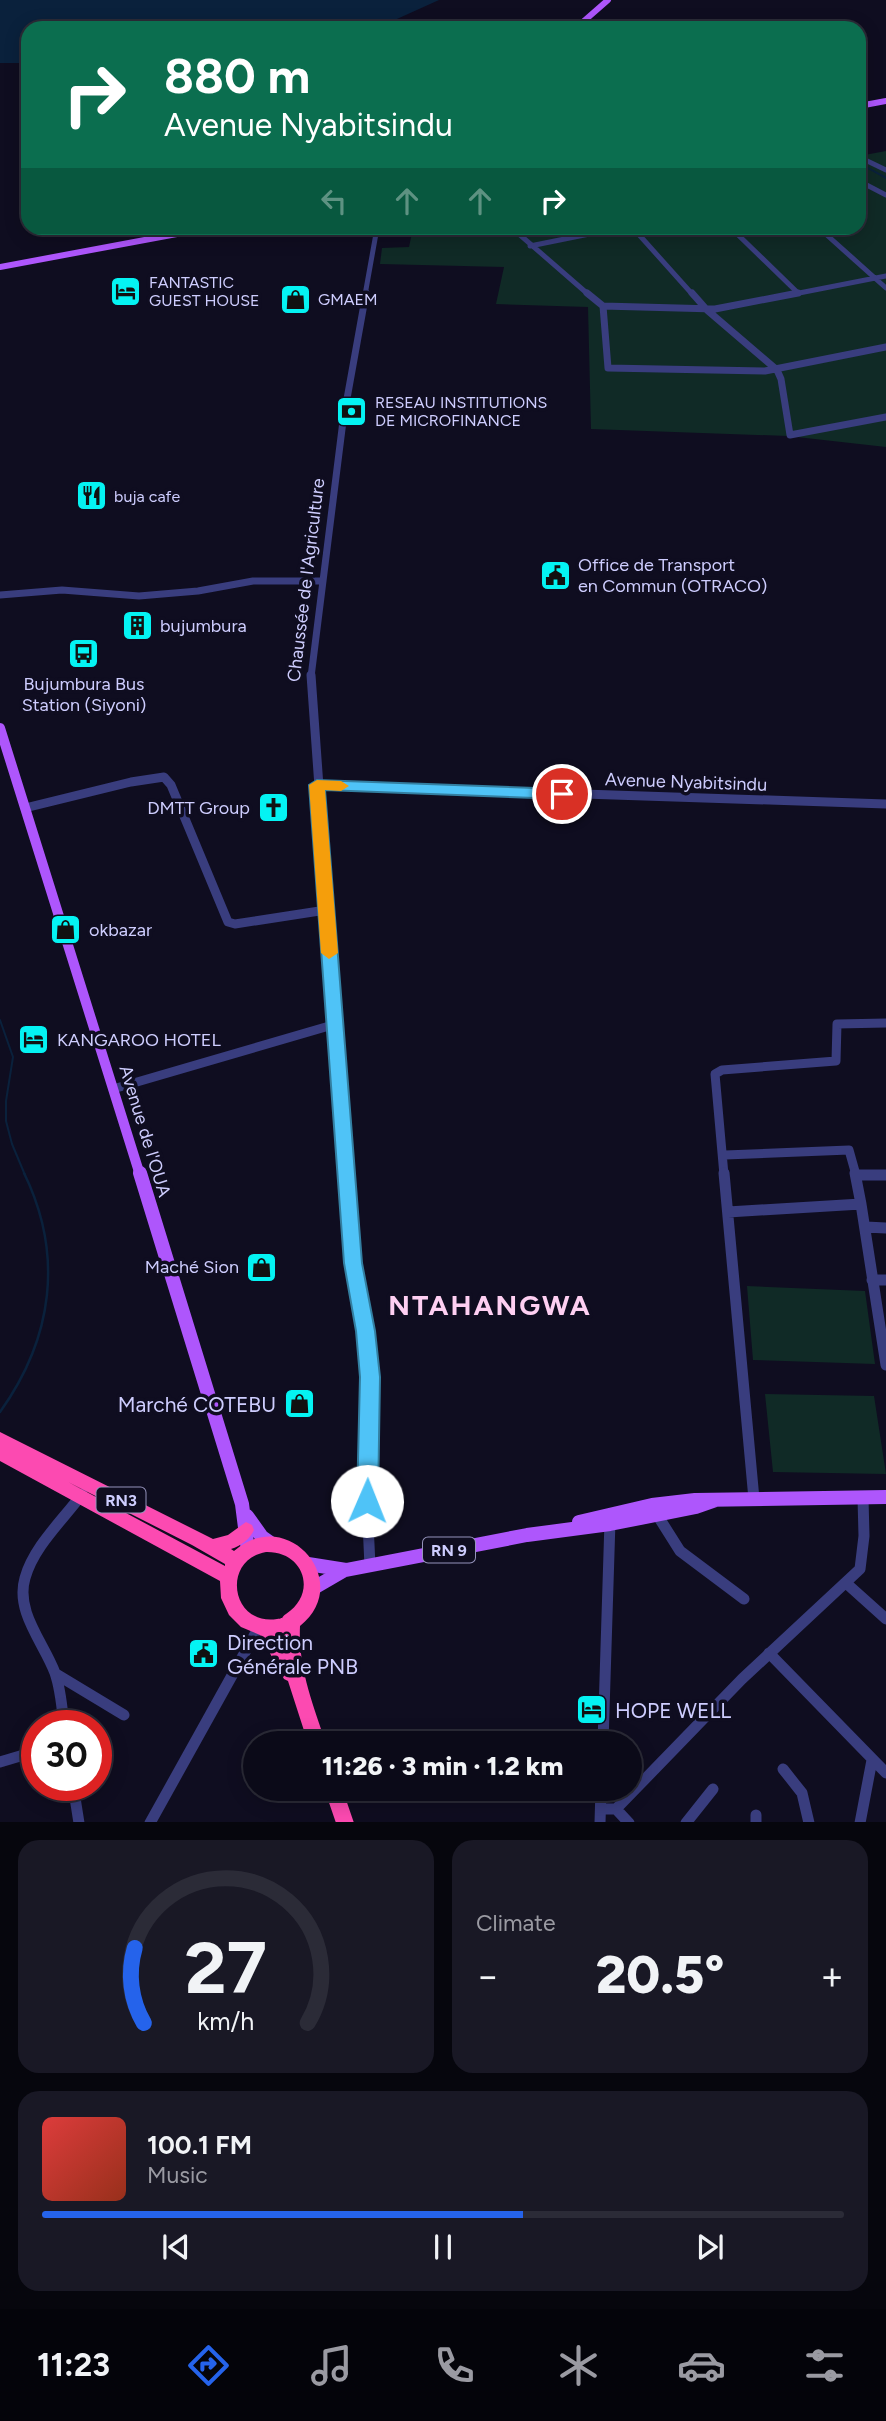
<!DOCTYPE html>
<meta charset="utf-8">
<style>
:root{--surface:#0b0a18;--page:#191825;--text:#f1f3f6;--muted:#9a9aa2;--line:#2b2b37;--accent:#2563eb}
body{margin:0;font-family:Figtree,sans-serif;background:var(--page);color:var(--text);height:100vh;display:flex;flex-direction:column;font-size:26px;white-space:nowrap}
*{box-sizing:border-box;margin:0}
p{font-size:23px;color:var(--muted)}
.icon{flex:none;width:38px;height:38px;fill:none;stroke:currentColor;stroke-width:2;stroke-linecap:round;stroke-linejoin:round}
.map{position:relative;height:1822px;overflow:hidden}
.side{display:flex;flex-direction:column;gap:18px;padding:18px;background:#06060d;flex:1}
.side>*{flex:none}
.hud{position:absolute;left:21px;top:21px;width:845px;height:214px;border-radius:21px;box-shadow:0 4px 18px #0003,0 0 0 2px var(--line);background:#0b6e4f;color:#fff;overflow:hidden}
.speed{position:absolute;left:21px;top:1710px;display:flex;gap:14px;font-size:35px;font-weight:700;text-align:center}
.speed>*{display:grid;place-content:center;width:91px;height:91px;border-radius:50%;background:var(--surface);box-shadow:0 4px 18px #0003,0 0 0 2px var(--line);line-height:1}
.speed .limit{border:10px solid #d22;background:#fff;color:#111}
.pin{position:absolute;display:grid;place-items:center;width:60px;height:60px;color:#fff;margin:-30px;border:4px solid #fff;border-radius:50%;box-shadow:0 2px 7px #0007}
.me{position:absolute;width:77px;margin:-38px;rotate:1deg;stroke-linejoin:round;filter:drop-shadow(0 0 5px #0008)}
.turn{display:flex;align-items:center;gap:24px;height:147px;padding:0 28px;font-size:32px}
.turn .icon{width:91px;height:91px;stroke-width:2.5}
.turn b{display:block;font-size:49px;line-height:60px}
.lanes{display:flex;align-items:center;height:66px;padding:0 28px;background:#0003;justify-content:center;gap:35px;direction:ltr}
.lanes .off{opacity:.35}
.big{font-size:52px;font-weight:800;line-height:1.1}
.side .widget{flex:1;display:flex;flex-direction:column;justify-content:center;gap:10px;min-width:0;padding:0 24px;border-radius:21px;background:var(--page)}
.side .dial{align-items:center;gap:0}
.dial svg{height:182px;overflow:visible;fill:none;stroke:var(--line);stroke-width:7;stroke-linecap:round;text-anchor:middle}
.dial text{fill:var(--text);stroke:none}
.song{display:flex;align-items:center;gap:21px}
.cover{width:84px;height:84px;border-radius:10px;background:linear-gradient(135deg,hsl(0 70% 55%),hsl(10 70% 35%))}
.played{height:7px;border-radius:4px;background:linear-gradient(90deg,var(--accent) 60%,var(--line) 60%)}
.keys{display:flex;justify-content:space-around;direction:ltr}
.heat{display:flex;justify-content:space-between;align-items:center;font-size:38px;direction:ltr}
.side .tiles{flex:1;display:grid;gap:18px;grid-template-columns:1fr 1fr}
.widget:last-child{grid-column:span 2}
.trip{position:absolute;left:243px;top:1731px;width:399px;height:70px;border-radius:35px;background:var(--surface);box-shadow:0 4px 18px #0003,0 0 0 2px var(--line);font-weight:800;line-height:70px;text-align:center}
.tab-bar{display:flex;height:112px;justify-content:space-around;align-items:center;background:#04040a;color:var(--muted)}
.tab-bar .icon{width:49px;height:49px}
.tab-bar .selected{color:var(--accent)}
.tab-bar b{font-size:32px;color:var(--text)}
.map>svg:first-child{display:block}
.green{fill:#102a26}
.water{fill:#0a213c}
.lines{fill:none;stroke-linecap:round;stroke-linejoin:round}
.stream-far1{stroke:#0a213c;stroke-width:2}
.stream{stroke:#0a213c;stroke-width:2.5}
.minor-far3{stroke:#393d7e;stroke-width:5}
.minor-far2{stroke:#393d7e;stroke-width:7}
.minor-far1{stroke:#393d7e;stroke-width:9}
.minor{stroke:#393d7e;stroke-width:11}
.major-far2{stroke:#ae56fc;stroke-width:6}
.major-far1{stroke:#ae56fc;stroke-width:10}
.major{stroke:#ae56fc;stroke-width:14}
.highway{fill:#fc4ab1;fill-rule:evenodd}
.route{fill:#4fc3f7;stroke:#337fa1;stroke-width:2}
.slow{fill:#f59e0b}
.labels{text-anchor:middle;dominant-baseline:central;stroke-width:7;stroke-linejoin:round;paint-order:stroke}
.far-poi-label{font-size:16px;fill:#cecdfe;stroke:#0f0d20;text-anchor:start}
.shield{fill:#0f0d20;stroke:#9593bb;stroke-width:2}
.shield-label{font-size:16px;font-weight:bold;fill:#cecdfe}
.poi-label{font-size:18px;fill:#cecdfe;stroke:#0f0d20;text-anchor:start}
.street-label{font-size:18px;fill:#cecdfe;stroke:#0f0d20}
.near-poi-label{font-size:21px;fill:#cecdfe;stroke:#0f0d20;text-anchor:start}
.near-district-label{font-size:28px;font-weight:bold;letter-spacing:2px;fill:#fecff2;stroke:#0f0d20}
</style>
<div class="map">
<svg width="886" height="1823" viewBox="0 0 886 1823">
<rect width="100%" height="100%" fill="#0f0d20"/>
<!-- green -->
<path class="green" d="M886,151V447L788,436L591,429L588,307L496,304L504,267L380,264L382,248L409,247L412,233L458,234L490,228H859V156Z
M747,1286L865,1291L875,1364L753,1360Z
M765,1394L874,1396L886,1474L773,1472Z"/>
<!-- water -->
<path class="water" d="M0,0H439L377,28H28V68L21,63H0Z"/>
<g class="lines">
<!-- stream-far1 -->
<path class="stream-far1" d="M859,163L886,178
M0,1020L13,1057L6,1101V1121L12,1144L25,1175"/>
<!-- stream -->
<path class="stream" d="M0,1412C53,1338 64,1255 24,1173"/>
<!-- minor-far3 -->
<path class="minor-far3" d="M859,157L886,170
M859,181L886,195
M512,228L589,295
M633,228L693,295
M731,228L798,293
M819,228L886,288
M530,246L619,228
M365,295L377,228
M789,295L886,276"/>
<!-- minor-far2 -->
<path class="minor-far2" d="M587,293L603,306L608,368L765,371L886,347
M692,293L707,310L777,370L781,379L790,435L886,417
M603,306L715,309L798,293
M0,595L62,590L139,596L198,591L253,581H321
M311,677L343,421L366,293"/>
<!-- minor-far1 -->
<path class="minor-far1" d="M317,785L886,804
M25,808L131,782L164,777L171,785L228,922L235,924L326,910
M336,1024L347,1175
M113,1089L336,1024L311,675
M725,1155L849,1150L856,1175
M724,1175L715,1074L722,1070L836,1061L837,1024L886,1023
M856,1175H886"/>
<!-- minor -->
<path class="minor" d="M347,1173L353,1263L370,1377L367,1501L370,1566
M724,1173L754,1499
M855,1173L861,1204
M856,1175H886
M728,1212L861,1204L886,1365
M866,1227L886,1228
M872,1280H886
M656,1513L680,1551L744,1599
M846,1583L886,1619
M769,1653L886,1773
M56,1674L124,1715
M64,1726C62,1708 61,1690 55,1673C44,1643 15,1612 25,1578C34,1546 63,1520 82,1494
M603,1743L610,1521
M0,1762L37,1751
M783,1769L802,1793L809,1823
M73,1785L79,1823
M601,1809H616L742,1679L860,1569L864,1536L863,1498
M616,1809L629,1823
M756,1815V1823
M150,1823L259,1627
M600,1823L601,1788
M686,1823L713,1789
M860,1823L872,1760"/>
<!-- major-far2 -->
<path class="major-far2" d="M576,28L608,0
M859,106L886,101
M0,267L209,228"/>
<!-- major-far1 -->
<path class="major-far1" d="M0,728L140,1175"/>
<!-- major -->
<path class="major" d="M140,1173L242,1504L248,1551
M247,1516L262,1537L272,1544
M579,1522L652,1505L695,1500L886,1497
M308,1564L346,1570L527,1535L610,1524L696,1507L716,1500
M312,1589L343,1571"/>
<!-- highway -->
<path class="highway" d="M0,1432L213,1539L228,1535L246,1522L252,1525L254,1530C250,1539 241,1546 231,1549L234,1551C287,1504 355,1582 300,1626C298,1667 313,1705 326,1743H308L288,1681L284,1679L260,1635L241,1627L229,1615L221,1598L220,1581L0,1461ZM68,1482L192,1545L225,1564V1566ZM266,1552C304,1551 318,1593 286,1614C279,1619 286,1618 277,1619C231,1626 221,1560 266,1552Z
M324,1788H342L354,1823H336Z"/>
</g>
<!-- route -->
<path class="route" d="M317,780L562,789L569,794L562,799L325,790L362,1263L375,1331L380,1377L378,1501L375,1508L367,1511L360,1508L357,1501L360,1377L356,1331L344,1263L309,785Z"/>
<!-- slow -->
<path class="slow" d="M317,780L341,781L349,786L341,791L325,790L338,953L329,959L321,953L309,785Z"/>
<!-- icons -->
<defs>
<symbol id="hotel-square" viewBox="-11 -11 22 22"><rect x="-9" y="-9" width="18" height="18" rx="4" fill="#04f3f3" stroke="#0f0d20"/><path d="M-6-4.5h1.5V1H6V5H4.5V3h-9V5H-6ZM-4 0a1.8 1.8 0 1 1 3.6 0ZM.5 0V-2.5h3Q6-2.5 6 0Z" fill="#111"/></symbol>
<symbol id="shop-square" viewBox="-11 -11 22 22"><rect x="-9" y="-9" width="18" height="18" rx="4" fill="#04f3f3" stroke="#0f0d20"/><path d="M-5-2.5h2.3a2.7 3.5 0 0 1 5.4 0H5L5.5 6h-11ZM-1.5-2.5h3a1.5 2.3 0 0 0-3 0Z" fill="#111"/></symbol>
<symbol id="bank-square" viewBox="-11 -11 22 22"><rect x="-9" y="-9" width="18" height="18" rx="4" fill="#04f3f3" stroke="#0f0d20"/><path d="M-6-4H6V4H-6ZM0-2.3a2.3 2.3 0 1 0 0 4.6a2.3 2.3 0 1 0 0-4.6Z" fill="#111"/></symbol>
<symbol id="restaurant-square" viewBox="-11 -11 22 22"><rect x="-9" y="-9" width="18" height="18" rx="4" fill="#04f3f3" stroke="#0f0d20"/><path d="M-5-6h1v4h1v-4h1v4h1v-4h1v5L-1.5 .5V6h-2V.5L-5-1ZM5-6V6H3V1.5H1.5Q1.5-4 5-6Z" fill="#111"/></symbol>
<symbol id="civic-square" viewBox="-11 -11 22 22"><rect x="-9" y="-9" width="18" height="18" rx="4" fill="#04f3f3" stroke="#0f0d20"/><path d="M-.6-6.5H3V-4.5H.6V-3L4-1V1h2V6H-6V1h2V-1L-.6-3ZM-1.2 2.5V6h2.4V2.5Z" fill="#111"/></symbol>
<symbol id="building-square" viewBox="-11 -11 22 22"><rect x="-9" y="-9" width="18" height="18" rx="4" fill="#04f3f3" stroke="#0f0d20"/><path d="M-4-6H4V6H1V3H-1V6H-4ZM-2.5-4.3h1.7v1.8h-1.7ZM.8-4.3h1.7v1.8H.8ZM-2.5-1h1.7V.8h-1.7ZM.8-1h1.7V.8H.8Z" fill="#111"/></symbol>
<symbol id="bus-square" viewBox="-11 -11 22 22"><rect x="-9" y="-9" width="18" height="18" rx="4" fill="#04f3f3" stroke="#0f0d20"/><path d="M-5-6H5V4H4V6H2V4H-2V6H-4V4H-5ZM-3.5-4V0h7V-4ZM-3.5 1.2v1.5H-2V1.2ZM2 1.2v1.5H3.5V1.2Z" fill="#111"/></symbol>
<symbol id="church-square" viewBox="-11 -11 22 22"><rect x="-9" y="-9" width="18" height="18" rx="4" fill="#04f3f3" stroke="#0f0d20"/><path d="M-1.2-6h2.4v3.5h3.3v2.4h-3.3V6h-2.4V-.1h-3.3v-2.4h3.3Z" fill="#111"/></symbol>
</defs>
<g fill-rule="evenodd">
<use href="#hotel-square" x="108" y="274" width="35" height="35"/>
<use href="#shop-square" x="278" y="282" width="35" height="35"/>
<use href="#bank-square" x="334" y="394" width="35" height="35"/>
<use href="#restaurant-square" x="74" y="478" width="35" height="35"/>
<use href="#civic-square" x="538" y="558" width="35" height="35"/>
<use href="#building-square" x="120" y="608" width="35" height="35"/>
<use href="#bus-square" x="66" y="636" width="35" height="35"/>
<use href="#church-square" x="256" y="790" width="35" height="35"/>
<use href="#shop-square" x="48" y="912" width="35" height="35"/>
<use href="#hotel-square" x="16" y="1022" width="35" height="35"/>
<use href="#shop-square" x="244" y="1250" width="35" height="35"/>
<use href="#shop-square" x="282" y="1386" width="35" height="35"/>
<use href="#civic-square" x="186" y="1636" width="35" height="35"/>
<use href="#hotel-square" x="574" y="1692" width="35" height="35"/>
</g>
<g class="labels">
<!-- far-poi labels -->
<g class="far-poi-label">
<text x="149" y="282">FANTASTIC<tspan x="149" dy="18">GUEST HOUSE</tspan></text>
<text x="318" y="299">GMAEM</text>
<text x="375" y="402">RESEAU INSTITUTIONS<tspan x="375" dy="18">DE MICROFINANCE</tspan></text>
<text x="114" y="496">buja cafe</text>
</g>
<!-- shield labels -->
<g class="shield">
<rect x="96.5" y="1487.5" width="49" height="25" rx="5"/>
<rect x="423" y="1537.5" width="52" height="25" rx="5"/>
</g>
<g class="shield-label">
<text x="121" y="1500">RN3</text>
<text x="449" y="1550">RN 9</text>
</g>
<!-- poi labels -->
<g class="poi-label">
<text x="578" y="565">Office de Transport<tspan x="578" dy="21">en Commun (OTRACO)</tspan></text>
<text x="160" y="626">bujumbura</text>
<text x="84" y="684" text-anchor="middle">Bujumbura Bus<tspan x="84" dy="21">Station (Siyoni)</tspan></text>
<text x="250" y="808" text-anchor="end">DMTT Group</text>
<text x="89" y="930">okbazar</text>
<text x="57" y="1040">KANGAROO HOTEL</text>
<text x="239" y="1267" text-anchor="end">Maché Sion</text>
</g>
<!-- street labels -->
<g class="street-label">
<text transform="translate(306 580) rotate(-83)">Chaussée de l'Agriculture</text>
<text transform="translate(686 782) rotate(2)">Avenue Nyabitsindu</text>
<text transform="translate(145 1131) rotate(73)">Avenue de l'OUA</text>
</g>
<!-- near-poi labels -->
<g class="near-poi-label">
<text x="276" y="1404" text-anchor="end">Marché COTEBU</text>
<text x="227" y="1642">Direction<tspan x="227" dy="24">Générale PNB</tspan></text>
<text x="615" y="1710">HOPE WELL</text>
</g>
<!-- near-district labels -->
<g class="near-district-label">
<text x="490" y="1305">NTAHANGWA</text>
</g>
</g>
</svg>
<div class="speed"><div class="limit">30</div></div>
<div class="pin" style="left:562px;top:794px;background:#d93025"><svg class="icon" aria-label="arrive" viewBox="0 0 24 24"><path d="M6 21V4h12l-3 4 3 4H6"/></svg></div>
<svg class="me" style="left:367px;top:1501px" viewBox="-20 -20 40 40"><circle r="19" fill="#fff"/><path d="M0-13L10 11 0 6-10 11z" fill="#4fc3f7"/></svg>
<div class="trip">11:26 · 3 min · 1.2 km</div>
<div class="hud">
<div class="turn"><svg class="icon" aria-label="right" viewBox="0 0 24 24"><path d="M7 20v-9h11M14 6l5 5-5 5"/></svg><div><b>880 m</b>Avenue Nyabitsindu</div></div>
<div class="lanes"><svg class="icon off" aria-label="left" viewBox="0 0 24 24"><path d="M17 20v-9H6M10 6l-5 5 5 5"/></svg><svg class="icon off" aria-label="ahead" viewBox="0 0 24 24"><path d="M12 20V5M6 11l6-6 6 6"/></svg><svg class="icon off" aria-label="ahead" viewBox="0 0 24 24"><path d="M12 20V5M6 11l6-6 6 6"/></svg><svg class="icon" aria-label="right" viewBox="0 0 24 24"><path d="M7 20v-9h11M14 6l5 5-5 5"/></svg></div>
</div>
</div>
<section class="side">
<div class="tiles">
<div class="widget dial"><svg viewBox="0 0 100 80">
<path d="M14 69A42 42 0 1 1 86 69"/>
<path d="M14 69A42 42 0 0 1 10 36" stroke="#2563eb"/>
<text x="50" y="56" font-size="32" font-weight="700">27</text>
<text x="50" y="72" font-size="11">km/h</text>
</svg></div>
<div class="widget"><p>Climate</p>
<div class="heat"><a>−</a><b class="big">20.5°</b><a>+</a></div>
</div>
<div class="widget">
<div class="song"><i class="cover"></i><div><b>100.1 FM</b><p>Music</p></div></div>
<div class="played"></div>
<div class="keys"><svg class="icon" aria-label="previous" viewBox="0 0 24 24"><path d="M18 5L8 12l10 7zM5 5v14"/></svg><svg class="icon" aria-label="pause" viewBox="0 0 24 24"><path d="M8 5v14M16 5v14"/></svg><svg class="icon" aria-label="next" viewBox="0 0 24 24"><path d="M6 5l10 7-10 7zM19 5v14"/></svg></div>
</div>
</div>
</section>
<nav class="tab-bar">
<b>11:23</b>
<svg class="icon selected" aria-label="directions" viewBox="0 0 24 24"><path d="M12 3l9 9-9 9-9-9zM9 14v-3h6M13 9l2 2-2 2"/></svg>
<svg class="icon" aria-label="music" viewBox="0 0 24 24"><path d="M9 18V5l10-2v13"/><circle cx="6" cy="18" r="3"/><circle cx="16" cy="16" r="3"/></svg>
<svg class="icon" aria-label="phone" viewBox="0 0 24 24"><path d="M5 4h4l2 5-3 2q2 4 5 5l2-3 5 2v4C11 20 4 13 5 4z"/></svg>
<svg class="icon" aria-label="climate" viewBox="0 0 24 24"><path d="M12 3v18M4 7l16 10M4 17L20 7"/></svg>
<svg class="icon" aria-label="car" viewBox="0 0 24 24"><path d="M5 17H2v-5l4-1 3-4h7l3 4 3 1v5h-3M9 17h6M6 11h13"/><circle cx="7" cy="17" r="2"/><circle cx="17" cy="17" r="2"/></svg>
<svg class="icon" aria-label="filters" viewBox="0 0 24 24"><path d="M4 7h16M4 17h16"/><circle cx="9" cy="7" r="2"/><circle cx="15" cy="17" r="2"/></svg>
</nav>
